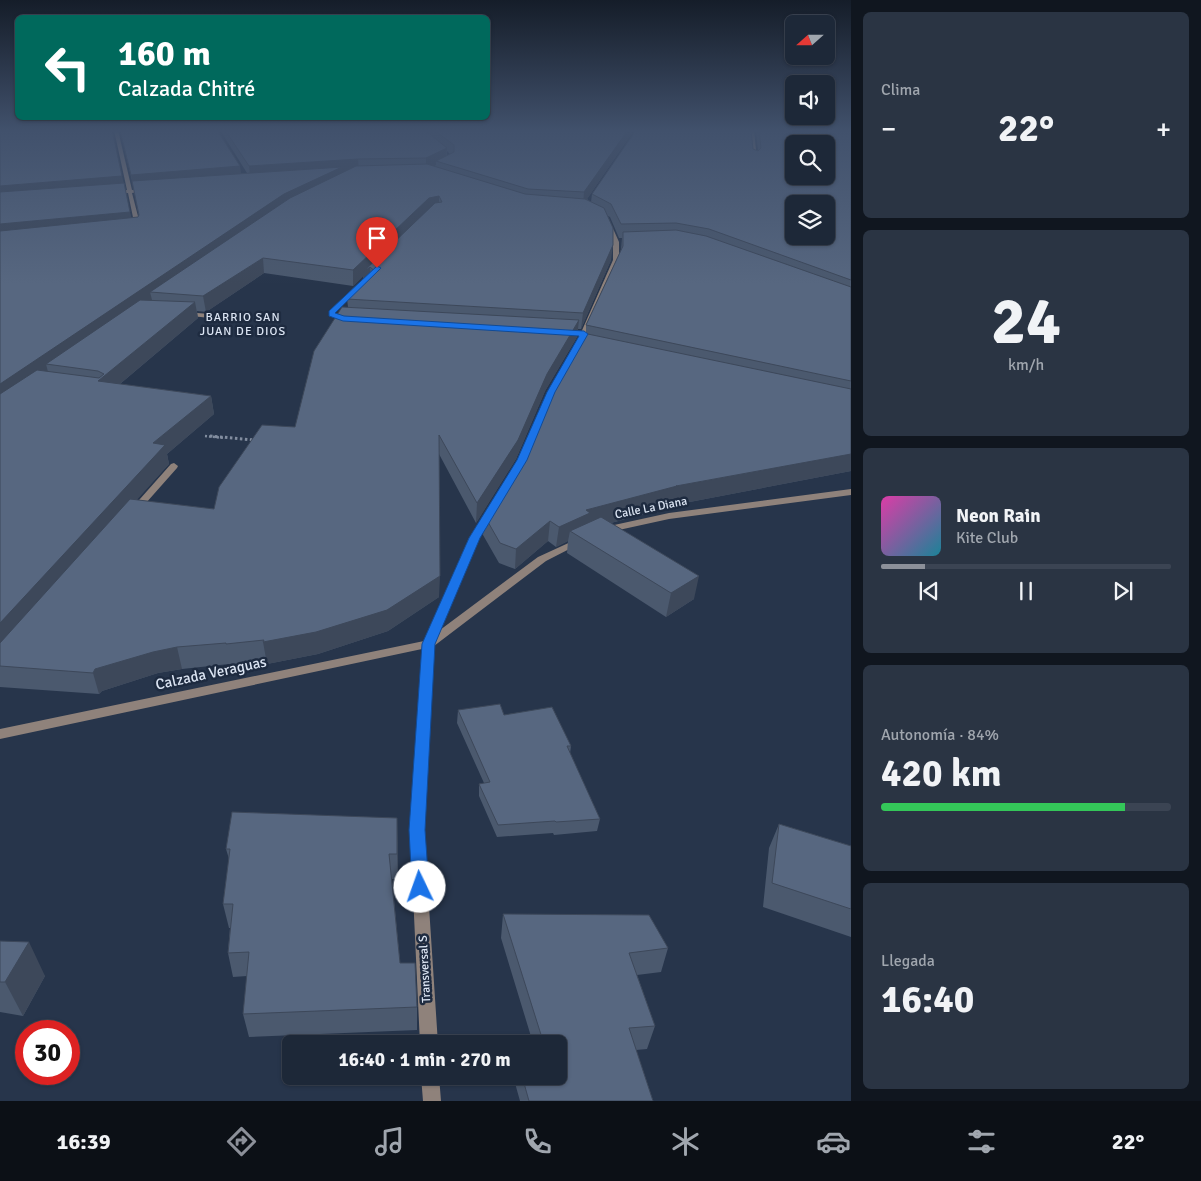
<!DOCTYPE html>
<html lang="es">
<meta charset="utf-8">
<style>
:root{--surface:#1d2838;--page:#2a3443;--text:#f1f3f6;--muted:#a0a6ae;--line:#3b4453;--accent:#8c9099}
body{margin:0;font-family:Signika,sans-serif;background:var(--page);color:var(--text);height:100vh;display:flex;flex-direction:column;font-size:19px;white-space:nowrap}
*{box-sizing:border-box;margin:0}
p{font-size:16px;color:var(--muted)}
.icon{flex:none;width:28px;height:28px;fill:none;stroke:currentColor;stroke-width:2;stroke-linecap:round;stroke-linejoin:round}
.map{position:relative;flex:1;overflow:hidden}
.side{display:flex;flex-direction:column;gap:12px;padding:12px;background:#10161f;width:350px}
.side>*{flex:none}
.hud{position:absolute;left:15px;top:15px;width:475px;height:105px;border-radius:8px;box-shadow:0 1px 4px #0004,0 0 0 1px var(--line);background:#00695c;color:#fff;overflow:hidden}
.needle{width:32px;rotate:249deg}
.controls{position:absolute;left:785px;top:15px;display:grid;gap:10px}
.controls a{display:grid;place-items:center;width:50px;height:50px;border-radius:8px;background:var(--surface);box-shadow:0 1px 4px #0004,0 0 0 1px var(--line);font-size:25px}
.speed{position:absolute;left:15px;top:1020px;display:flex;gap:10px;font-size:25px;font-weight:700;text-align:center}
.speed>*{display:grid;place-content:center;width:65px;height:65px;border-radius:50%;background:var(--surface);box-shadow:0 1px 4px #0004,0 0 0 1px var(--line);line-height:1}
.speed .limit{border:8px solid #d22;background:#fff;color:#111}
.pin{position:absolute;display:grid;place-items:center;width:42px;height:42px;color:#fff;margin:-51px -21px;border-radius:50% 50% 50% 0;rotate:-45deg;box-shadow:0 0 5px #0007}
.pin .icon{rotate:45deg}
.me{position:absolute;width:55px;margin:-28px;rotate:357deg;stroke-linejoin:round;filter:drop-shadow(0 0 4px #0008)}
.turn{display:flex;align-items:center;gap:18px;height:105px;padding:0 20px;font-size:22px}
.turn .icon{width:65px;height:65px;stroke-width:2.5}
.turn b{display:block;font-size:35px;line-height:42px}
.big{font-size:38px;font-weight:800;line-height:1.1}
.side .card{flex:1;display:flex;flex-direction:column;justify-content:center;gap:8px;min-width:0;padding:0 18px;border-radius:8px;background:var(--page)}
.side .dial{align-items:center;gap:0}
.dial b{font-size:65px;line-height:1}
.song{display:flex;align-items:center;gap:15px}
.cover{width:60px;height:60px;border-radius:8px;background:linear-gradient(135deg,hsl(320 70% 55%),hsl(190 70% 35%))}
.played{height:5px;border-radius:2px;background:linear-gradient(90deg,var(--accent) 15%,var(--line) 15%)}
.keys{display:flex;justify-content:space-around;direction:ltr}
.heat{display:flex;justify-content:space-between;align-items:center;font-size:28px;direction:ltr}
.charge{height:8px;border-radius:4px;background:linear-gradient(90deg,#34c759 84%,var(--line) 0)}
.trip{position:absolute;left:282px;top:1035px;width:285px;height:50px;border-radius:8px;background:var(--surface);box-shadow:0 1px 4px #0004,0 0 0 1px var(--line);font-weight:800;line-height:50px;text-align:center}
.dock{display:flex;height:80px;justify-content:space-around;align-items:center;background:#0c1016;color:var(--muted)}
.dock .icon{width:35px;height:35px}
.dock .on{color:var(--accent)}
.dock b{font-size:22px;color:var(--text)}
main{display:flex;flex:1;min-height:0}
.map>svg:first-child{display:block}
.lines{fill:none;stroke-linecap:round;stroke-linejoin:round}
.path-far1{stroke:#828d9f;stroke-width:2.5;stroke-dasharray:2 2;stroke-linecap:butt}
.path{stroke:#828d9f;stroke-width:3;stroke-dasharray:2.5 2.5;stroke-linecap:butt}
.minor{fill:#8f827b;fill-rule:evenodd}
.wall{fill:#4b596e;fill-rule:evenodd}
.shaded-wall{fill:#3d485a}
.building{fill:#576780;stroke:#3d485a;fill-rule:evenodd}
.route{fill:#1a73e8;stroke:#114b97}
.labels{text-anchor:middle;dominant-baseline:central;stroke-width:5;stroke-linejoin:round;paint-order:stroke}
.far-quarter-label{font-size:12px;letter-spacing:1px;fill:#dce5f3;stroke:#1e2b40}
.street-label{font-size:12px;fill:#dce5f3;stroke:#1e2b40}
.near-street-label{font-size:15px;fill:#dce5f3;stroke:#1e2b40}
</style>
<main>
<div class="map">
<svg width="851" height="1101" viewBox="0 0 851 1101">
<rect width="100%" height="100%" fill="#27354b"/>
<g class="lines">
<!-- path-far1 -->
<path class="path-far1" d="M205,436L225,438"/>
<!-- path -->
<path class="path" d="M210,436L254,440"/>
<!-- minor -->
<path class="minor" d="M114,130H118L132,190L146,189L148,190L132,193L141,228L135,231L132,229L135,227L128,193L113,194L111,193L127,190Z
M750,130H754L757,160L755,161L753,160Z
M606,223L611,224L619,242V260L582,344L579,346L576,344L613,260V242Z
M371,271L376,272L335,313L340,316L351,318V320L336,319L329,314V312Z
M184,312L210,314L213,316L210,318L182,315V313Z
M174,463L178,466L177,468L138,512H132L130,510L132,508L171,464Z
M851,489V495L669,519L605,533L600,530L605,527L669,513Z
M490,509L495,512L479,538L440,630L538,557L575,540L578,539L583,542L546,561L434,646L424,830L438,1044H420L410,830L422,649L0,739V729L424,641L469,538L487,510Z
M421,1076H439L441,1101H423Z"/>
</g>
<!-- wall -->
<path class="wall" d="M0,130L124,183L131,218L138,217L139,216L132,181L120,130H217L241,174L247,173L220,130H634L587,199L591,202L592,194L753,149L758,151L756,130H851V471L674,505V506L611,523L694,599L666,617L567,553L568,541L556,547L548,541L515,569L499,563L483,535L484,515L529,442L586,333V325L621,250L622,238H619L610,217L608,216L611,260L581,329H578L577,337L545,391L516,459L476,523L439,454V597L388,631L318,654L267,664L266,661L229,666V664L182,669L158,673L102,691L99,694L0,687ZM447,151L450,154L447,156ZM264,273L353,286L363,276V282L347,299L348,307L295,427L214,509L136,500L169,464L167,454L214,414L211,396L120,384L198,318L197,311L206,312Z
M458,710L504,715L571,746L570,754L600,819L597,831L554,835L553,833L497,837L479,796V784L484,783L457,723Z
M779,824L851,846V937L763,907L769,848Z
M398,842V879H392L400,963L417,1007V1030L249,1037L243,1014L247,976L233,977L228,953L230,928H229L223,904L229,859L226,849Z
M503,914L668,948L661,972L637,975L655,1026L647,1049L636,1050L653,1101H520L513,1076H559L533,1043L501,938Z
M0,941L45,976L23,1016L0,1012Z"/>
<!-- shaded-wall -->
<path class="shaded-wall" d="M628,130H634L583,205L584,192Z
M447,148L446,159L436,161V165L426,170V158Z
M358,159L359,171L150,292L152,300L58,365L46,364L48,372L0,406V384L250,178L249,166Z
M240,166L242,178L133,187L131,175Z
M122,176L125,188L0,199V186Z
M439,196V209L370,267L371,282L364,287L363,276L353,286V270L429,198Z
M130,212L133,225L0,238V224Z
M613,245L611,260L581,329L583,313Z
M263,258L264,273L206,312L203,296Z
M195,302L198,318L102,399L98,381Z
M579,320L577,337L545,391L516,459L476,523L477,503L547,374Z
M211,396L214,414L167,454L169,464L0,653V623L153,443Z
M851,454V471L674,505V506L588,529L570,531L568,541L556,547L559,527L586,510L676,486Z
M550,521L548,541L515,569L516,549Z
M440,576L439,597L388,631L318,654L267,664L263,642Z
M699,576L694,599L666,617L671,593Z
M177,647L182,669L158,673L102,691L99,694L93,673L95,669L153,652Z
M397,818L398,842V879L397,854Z
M29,942L45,976L23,1016L5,982Z"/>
<!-- building -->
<path class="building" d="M0,130H112L122,176L0,186Z
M120,130H217L240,166L131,175Z
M225,130H425L447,148L426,158L358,159L249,166Z
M434,130H628L584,192L528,189L436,161L454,152V145Z
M636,130H751L753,149L758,151L761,148L759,130H851V280L709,229L676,223L621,224L611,204L592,194ZM794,144H826V176H794ZM794,204H826V236H794Z
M427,164L525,194L585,199L604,208L613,228V245L583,313L347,299L351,293L376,272L370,267L363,272L435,203L442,202L439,196L429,198L353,270L263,258L203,296L150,292L290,198L356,166Z
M342,167L284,194L0,384V231L138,217L139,215L132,181Z
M124,183L130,212L0,224V192Z
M676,230L706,236L851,287V381L586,325L623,246V232Z
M140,300L195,302L98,381L211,396L153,443L165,445L0,623V394L37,370L99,378L104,374L98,371L46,364Z
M342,307L579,320L547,374L518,440L477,503L439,435L440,576L387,610L316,632L263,642L264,640L226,644V643L177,647L153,652L95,669L93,673L0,666V643L130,499L214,509L219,487L262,425L295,427L314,351Z
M583,333L851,389V454L676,486H677L586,510L590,513L559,527L550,521L516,549L500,543L484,515L529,442L558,375Z
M601,517L699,576L671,593L570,531Z
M500,704L504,715L552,707L571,746H567L600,819L556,822L555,821L498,825L479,784L490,782L458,710Z
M232,812L397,818V854H389L400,963H415L417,1007L243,1014L249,952L228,953L233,904H223L230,849H226Z
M779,824L851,846V909L772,883Z
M503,914L649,915L668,948L629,953L655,1026L629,1028L653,1101H529L522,1076H559V1044H525L543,1041Z
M0,941L29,942L5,982H0Z"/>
<!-- sky -->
<linearGradient id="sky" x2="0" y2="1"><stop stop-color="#151d29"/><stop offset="0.46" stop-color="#41516c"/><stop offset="1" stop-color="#41516c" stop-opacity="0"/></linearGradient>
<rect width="851" height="284" fill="url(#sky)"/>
<!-- route -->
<path class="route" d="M377,266L381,268L380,269L335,313L344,316L584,331L588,334L555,392L527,460L480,538L435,644L425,830L429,887L426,892L420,894L414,892L412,887L409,830L422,644L469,538L517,460L547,392L579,336L343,321L329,316V311Z"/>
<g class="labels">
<!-- far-quarter labels -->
<g class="far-quarter-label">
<text x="243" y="317">BARRIO SAN<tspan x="243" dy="14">JUAN DE DIOS</tspan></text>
</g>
<!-- street labels -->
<g class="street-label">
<text transform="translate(651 508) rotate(-11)">Calle La Diana</text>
<text transform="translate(425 969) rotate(-93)">Transversal S</text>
</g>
<!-- near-street labels -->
<g class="near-street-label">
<text transform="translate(211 673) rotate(-12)">Calzada Veraguas</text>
</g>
</g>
</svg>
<div class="controls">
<a><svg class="needle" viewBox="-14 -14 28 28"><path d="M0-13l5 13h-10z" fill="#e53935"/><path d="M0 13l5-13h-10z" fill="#a0a6ae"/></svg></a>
<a><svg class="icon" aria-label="sound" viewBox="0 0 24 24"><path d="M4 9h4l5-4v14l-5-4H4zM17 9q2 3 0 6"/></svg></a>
<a><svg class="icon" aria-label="search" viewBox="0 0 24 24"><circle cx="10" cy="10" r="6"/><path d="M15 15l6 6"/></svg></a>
<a><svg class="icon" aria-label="layers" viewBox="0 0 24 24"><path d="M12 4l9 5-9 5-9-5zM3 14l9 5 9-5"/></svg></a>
</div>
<div class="speed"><div class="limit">30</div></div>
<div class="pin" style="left:377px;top:268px;background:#d93025"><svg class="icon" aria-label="arrive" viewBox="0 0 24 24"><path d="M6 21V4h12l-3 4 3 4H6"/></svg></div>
<svg class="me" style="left:420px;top:887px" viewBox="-20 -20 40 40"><circle r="19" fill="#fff"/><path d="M0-13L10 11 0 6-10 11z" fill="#1a73e8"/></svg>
<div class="trip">16:40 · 1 min · 270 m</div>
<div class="hud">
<div class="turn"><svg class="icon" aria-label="left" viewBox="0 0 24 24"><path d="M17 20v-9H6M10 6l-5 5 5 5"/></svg><div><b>160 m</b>Calzada Chitré</div></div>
</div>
</div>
<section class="side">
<div class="card"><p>Clima</p>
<div class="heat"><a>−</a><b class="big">22°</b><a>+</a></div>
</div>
<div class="card dial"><b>24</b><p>km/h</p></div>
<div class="card">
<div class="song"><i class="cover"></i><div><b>Neon Rain</b><p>Kite Club</p></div></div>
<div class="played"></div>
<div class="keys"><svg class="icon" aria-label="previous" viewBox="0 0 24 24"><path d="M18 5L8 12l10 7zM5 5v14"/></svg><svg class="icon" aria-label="pause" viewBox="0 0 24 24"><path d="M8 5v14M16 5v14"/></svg><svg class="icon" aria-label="next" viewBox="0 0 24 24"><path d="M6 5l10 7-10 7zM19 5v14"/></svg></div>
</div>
<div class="card"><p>Autonomía · 84%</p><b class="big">420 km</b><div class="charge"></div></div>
<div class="card"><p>Llegada</p><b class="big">16:40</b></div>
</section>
</main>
<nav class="dock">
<b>16:39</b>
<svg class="icon on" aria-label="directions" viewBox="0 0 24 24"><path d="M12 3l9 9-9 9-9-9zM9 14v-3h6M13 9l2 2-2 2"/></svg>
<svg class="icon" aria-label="music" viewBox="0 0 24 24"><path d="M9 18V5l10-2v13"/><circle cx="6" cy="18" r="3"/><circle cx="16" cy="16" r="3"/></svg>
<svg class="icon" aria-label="phone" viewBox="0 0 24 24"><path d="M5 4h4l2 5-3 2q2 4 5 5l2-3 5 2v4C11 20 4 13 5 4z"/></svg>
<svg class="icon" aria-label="climate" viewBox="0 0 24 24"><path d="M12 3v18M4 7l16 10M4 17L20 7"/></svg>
<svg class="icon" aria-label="car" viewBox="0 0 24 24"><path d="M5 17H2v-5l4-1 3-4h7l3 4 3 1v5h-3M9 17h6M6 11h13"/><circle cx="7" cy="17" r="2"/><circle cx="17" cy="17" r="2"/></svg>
<svg class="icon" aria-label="filters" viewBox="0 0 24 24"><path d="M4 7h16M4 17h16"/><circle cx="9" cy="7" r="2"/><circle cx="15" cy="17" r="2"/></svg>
<b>22°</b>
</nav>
